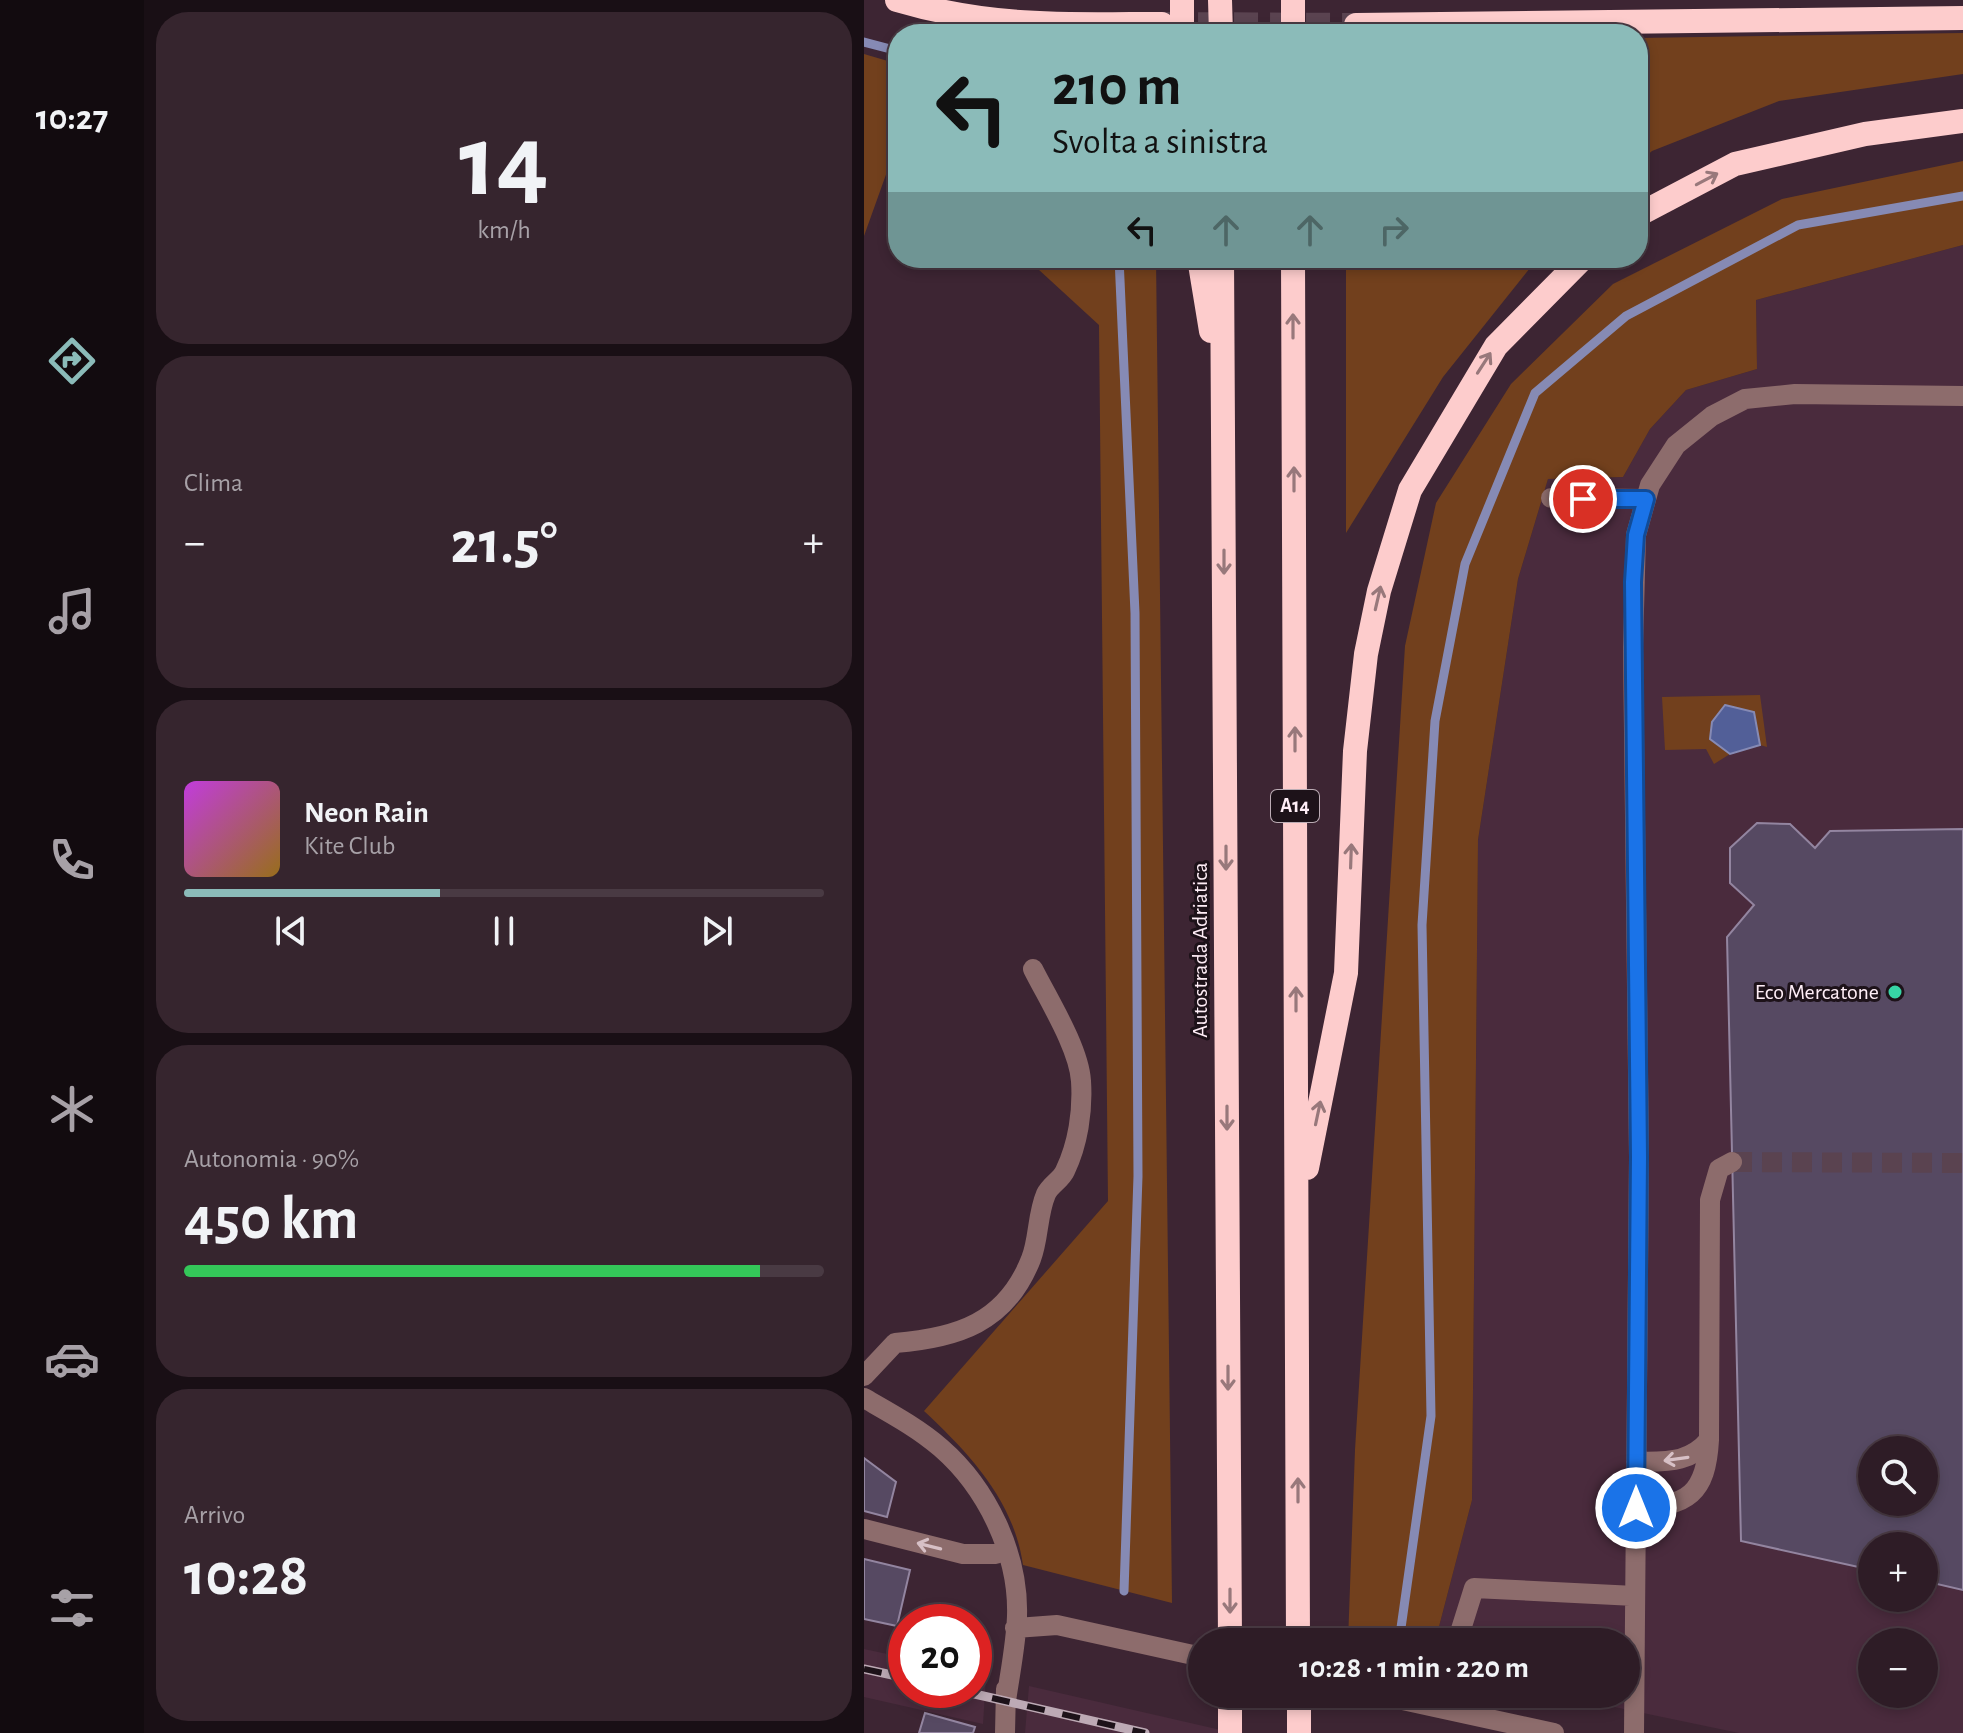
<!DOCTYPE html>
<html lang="it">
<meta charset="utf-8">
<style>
:root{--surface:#2e1c26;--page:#36252e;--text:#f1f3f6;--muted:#a7a1a7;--line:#493a43;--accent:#8bbbb9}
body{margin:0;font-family:"Alegreya Sans",sans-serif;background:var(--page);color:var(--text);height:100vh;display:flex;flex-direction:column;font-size:30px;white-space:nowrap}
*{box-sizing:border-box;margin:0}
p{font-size:26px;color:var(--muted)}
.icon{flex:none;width:44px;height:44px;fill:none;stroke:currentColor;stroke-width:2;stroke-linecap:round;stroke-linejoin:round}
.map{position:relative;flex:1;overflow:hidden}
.sheet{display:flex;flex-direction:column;gap:12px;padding:12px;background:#190f15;width:720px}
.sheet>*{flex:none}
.hud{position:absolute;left:24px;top:24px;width:760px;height:244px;border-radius:32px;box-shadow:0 4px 12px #0003,0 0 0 2px var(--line);background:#8bbbb9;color:#111;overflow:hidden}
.tools{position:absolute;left:994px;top:1436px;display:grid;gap:16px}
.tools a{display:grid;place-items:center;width:80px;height:80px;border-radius:50%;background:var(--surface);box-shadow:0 4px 12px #0003,0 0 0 2px var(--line);font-size:40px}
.speed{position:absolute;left:24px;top:1604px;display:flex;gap:16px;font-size:40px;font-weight:700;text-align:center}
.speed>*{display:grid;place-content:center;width:104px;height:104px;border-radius:50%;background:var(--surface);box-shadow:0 4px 12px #0003,0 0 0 2px var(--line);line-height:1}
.speed .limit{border:12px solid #d22;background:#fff;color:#111}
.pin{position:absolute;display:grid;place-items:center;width:68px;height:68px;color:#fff;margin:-34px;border:4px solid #fff;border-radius:50%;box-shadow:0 2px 8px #0007}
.me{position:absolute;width:88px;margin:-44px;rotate:0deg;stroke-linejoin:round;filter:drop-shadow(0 0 6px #0008)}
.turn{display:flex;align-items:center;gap:28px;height:168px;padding:0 32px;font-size:36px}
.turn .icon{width:104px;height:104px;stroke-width:2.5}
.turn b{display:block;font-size:56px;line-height:68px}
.lanes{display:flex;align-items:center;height:76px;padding:0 32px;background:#0003;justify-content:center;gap:40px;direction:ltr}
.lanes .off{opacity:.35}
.big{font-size:60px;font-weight:700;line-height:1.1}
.sheet .card{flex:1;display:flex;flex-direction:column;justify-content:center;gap:12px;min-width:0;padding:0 28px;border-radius:32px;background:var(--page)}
.sheet .dial{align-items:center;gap:0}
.dial b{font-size:104px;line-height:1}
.song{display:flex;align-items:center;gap:24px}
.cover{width:96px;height:96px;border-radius:12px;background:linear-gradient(135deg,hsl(290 70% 55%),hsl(40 70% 35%))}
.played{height:8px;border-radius:4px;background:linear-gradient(90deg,var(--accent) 40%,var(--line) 40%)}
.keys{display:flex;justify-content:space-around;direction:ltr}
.heat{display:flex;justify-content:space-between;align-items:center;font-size:44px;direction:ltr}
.charge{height:12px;border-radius:6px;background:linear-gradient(90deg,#34c759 90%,var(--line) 0)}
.trip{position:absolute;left:324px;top:1628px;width:452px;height:80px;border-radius:40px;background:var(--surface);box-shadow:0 4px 12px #0003,0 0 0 2px var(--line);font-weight:700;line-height:80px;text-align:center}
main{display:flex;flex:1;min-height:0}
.dock{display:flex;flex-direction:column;width:144px;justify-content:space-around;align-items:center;background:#120b0f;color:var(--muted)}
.dock .icon{width:56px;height:56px}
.dock .on{color:var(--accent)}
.dock b{font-size:36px;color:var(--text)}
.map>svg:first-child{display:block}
.built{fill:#4a2b3d;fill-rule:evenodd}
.green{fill:#72401d}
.water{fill:#525f98;stroke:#868ab4;stroke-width:2}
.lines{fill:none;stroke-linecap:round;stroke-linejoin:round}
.stream{stroke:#868ab4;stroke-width:9}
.building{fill:#564962;stroke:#9385a0;stroke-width:2;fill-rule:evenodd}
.minor-tunnel{stroke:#5a4350;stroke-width:20;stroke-dasharray:20 10;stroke-linecap:butt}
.highway-tunnel{stroke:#5a4350;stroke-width:24;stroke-dasharray:24 12;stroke-linecap:butt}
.minor{stroke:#8d6c6c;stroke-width:20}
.highway{stroke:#fdcccc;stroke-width:24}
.rail-casing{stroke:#bdaab5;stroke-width:9}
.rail{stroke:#1d1219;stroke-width:6;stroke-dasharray:18;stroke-linecap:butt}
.oneway{stroke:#98787b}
.oneway2{stroke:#d7c0c6}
.route-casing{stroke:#114b97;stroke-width:20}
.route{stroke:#1a73e8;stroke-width:14}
.poi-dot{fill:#37d4a6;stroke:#1d1219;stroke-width:3}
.labels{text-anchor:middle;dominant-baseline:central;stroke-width:6;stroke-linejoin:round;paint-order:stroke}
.shield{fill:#1d1219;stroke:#bbacb4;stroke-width:2}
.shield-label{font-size:20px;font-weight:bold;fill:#ffeef7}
.street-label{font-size:22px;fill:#ffeef7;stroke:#1d1219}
.poi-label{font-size:22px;fill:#ffeef7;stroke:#1d1219;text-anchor:end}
</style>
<main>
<nav class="dock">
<b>10:27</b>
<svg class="icon on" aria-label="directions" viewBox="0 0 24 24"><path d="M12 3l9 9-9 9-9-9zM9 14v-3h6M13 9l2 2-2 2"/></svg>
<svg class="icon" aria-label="music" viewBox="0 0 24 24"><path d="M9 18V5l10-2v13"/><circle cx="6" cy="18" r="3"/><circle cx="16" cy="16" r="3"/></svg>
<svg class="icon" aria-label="phone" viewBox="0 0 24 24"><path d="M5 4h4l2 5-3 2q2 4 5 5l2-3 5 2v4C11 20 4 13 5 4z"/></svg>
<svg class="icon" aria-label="climate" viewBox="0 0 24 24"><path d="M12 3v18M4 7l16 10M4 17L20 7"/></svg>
<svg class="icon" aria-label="car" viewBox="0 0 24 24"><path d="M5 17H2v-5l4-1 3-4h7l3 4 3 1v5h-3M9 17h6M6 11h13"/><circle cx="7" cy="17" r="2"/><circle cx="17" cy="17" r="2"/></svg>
<svg class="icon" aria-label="filters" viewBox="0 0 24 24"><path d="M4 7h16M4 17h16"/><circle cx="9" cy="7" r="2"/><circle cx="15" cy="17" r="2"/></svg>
</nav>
<section class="sheet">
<div class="card dial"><b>14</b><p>km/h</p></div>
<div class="card"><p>Clima</p>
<div class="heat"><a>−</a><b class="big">21.5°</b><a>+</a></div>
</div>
<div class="card">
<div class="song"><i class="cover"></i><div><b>Neon Rain</b><p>Kite Club</p></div></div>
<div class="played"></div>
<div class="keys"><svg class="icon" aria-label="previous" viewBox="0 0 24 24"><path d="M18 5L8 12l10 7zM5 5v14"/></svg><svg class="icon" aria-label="pause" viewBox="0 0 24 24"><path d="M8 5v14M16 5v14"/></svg><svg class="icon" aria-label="next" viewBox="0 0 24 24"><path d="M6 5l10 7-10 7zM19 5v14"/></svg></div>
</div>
<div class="card"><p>Autonomia · 90%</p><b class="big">450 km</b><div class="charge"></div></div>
<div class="card"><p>Arrivo</p><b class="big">10:28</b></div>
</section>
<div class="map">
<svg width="1099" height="1733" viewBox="0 0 1099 1733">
<rect width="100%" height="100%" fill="#3d2533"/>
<!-- built -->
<path class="built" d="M1099,245V1733H875L688,1694H762V1642H571L608,1500L614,840L654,579L684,479L759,477L786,429L822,390L893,369L892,300ZM1008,1450H1060V1502H1008ZM1008,1546H1060V1598H1008ZM1008,1642H1060V1694H1008Z
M0,1649L42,1658V1690H110V1674L122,1677L119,1724L0,1697Z
M165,1686L370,1733H161Z"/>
<!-- green -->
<path class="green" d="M1099,33V74L915,101L788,151L774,163V38Z
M0,54L34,64V141L0,236Z
M1099,161V245L892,300L893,369L822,390L786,429L759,477L684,479L654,579L614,840L608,1500L571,1642H484L491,1450L541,646L572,503L647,384L749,284L918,199Z
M162,258H292L308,1603L159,1565C150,1501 106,1454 60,1411L244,1201L235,325Z
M482,258H674L579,377L482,533Z
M896,695L903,747L896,745L889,712L846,739L866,754L850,764L842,749L801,750L798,697Z"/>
<!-- water -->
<path class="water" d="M861,705L890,712L896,745L866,754L846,739L848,722Z"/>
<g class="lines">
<!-- stream -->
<path class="stream" d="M0,42L34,51
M255,258L271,613L274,1176L260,1591
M535,1642L567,1416L558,925L571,721L601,564L671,393L762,316L934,225L1099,196"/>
</g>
<!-- building -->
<path class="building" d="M893,823L926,824L951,848L966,831L1099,829V1590L1060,1581V1546H1008V1570L877,1541L863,937L890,905L866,883V848ZM1008,1450H1060V1502H1008Z
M0,1458L32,1482L23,1517L0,1511Z
M0,1559L46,1570L33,1626L0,1619Z
M61,1713L111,1727L109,1733H55Z"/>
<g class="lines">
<!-- minor-tunnel -->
<path class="minor-tunnel" d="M868,1162L1099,1163"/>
<!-- highway-tunnel -->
<path class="highway-tunnel" d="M298,24L492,25"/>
<!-- minor -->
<path class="minor" d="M687,498L782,499
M0,1376L31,1343C93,1338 142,1323 167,1259C175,1239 173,1215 182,1194C186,1185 197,1180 201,1171C214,1144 219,1111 217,1081C215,1048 184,999 169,969
M0,1398C26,1413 54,1428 77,1448C123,1488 155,1554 153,1616C152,1644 146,1673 142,1701
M772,1462C801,1461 825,1464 845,1440
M772,1508C824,1506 842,1494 845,1440L846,1200L855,1169L868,1162
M0,1529L99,1554H132
M151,1628L193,1625L338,1657
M593,1642L610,1588L771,1596
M511,1694L690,1733
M141,1733L142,1689
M770,1733L775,1157L769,647L772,535L786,485L812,445L848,416L881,399L931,394L1099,396"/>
<!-- highway -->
<path class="highway" d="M33,0C126,28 202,24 298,24
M318,0V34
M356,0L357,34
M429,0V34
M492,25L1099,18
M774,215L871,164L1001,134L1099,121
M335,258L347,331
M358,258L366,1642
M429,258L434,1642
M443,1168L482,973L491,751L502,654L515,591L546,490L632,346L719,258
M366,1694V1733
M435,1694V1733"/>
<defs>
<path id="rail" d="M0,1669L42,1678
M93,1690L281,1733"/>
</defs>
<!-- rail casing -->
<use href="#rail" class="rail-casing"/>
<!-- rail -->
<use href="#rail" class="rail"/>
</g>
<!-- one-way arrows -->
<defs><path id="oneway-shaft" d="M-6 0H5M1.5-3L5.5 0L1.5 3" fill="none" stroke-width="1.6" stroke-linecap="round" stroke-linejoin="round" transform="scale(2)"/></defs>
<g class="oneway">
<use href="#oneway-shaft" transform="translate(843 179) rotate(-28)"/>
<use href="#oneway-shaft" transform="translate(429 326) rotate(-90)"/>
<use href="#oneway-shaft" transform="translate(620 363) rotate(-57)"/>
<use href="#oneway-shaft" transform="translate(430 479) rotate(-90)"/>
<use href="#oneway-shaft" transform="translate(360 562) rotate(90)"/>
<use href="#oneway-shaft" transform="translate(514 598) rotate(-77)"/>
<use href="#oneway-shaft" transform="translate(431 739) rotate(-90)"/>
<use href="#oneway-shaft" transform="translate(487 856) rotate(-88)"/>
<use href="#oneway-shaft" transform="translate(362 858) rotate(90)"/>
<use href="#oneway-shaft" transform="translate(432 999) rotate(-90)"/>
<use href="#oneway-shaft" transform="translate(454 1113) rotate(-78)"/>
<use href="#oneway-shaft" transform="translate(363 1118) rotate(90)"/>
<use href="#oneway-shaft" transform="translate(364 1378) rotate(90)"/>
<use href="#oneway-shaft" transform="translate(434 1490) rotate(-90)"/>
<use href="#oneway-shaft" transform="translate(366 1601) rotate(90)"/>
</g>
<g class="oneway2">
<use href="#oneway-shaft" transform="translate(812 1459) rotate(172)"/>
<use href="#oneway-shaft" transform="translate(65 1546) rotate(-166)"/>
</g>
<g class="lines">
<defs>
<path id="route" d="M719,499H782L772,535L769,582L775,1157L772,1508"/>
</defs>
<!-- route casing -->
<use href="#route" class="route-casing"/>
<!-- route -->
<use href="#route" class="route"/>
</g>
<!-- markers -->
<circle class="poi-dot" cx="1031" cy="992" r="8"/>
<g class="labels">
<!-- shield labels -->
<rect class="shield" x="407" y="790" width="48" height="32" rx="6"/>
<g class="shield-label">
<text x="431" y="806">A14</text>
</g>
<!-- street labels -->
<g class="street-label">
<text transform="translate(336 950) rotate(-90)">Autostrada Adriatica</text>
</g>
<!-- poi labels -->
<g class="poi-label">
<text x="1015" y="992">Eco Mercatone</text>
</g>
</g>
</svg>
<div class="tools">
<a><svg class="icon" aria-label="search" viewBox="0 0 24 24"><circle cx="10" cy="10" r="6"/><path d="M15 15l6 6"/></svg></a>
<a>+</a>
<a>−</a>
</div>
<div class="speed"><div class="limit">20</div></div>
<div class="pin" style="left:719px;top:499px;background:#d93025"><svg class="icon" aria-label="arrive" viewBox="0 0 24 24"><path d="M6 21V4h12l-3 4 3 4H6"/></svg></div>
<svg class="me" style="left:772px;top:1508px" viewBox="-20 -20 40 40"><circle r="17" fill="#1a73e8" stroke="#fff" stroke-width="3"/><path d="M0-11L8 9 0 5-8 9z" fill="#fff"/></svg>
<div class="trip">10:28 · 1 min · 220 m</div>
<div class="hud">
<div class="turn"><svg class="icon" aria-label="left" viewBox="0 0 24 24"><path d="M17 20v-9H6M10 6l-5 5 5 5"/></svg><div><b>210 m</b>Svolta a sinistra</div></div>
<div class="lanes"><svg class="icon" aria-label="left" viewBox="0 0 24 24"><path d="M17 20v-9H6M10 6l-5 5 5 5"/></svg><svg class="icon off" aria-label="ahead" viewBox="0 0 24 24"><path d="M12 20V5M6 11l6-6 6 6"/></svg><svg class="icon off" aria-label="ahead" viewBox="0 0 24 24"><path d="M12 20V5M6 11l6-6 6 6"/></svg><svg class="icon off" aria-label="right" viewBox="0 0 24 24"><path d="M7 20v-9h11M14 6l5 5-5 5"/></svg></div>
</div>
</div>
</main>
